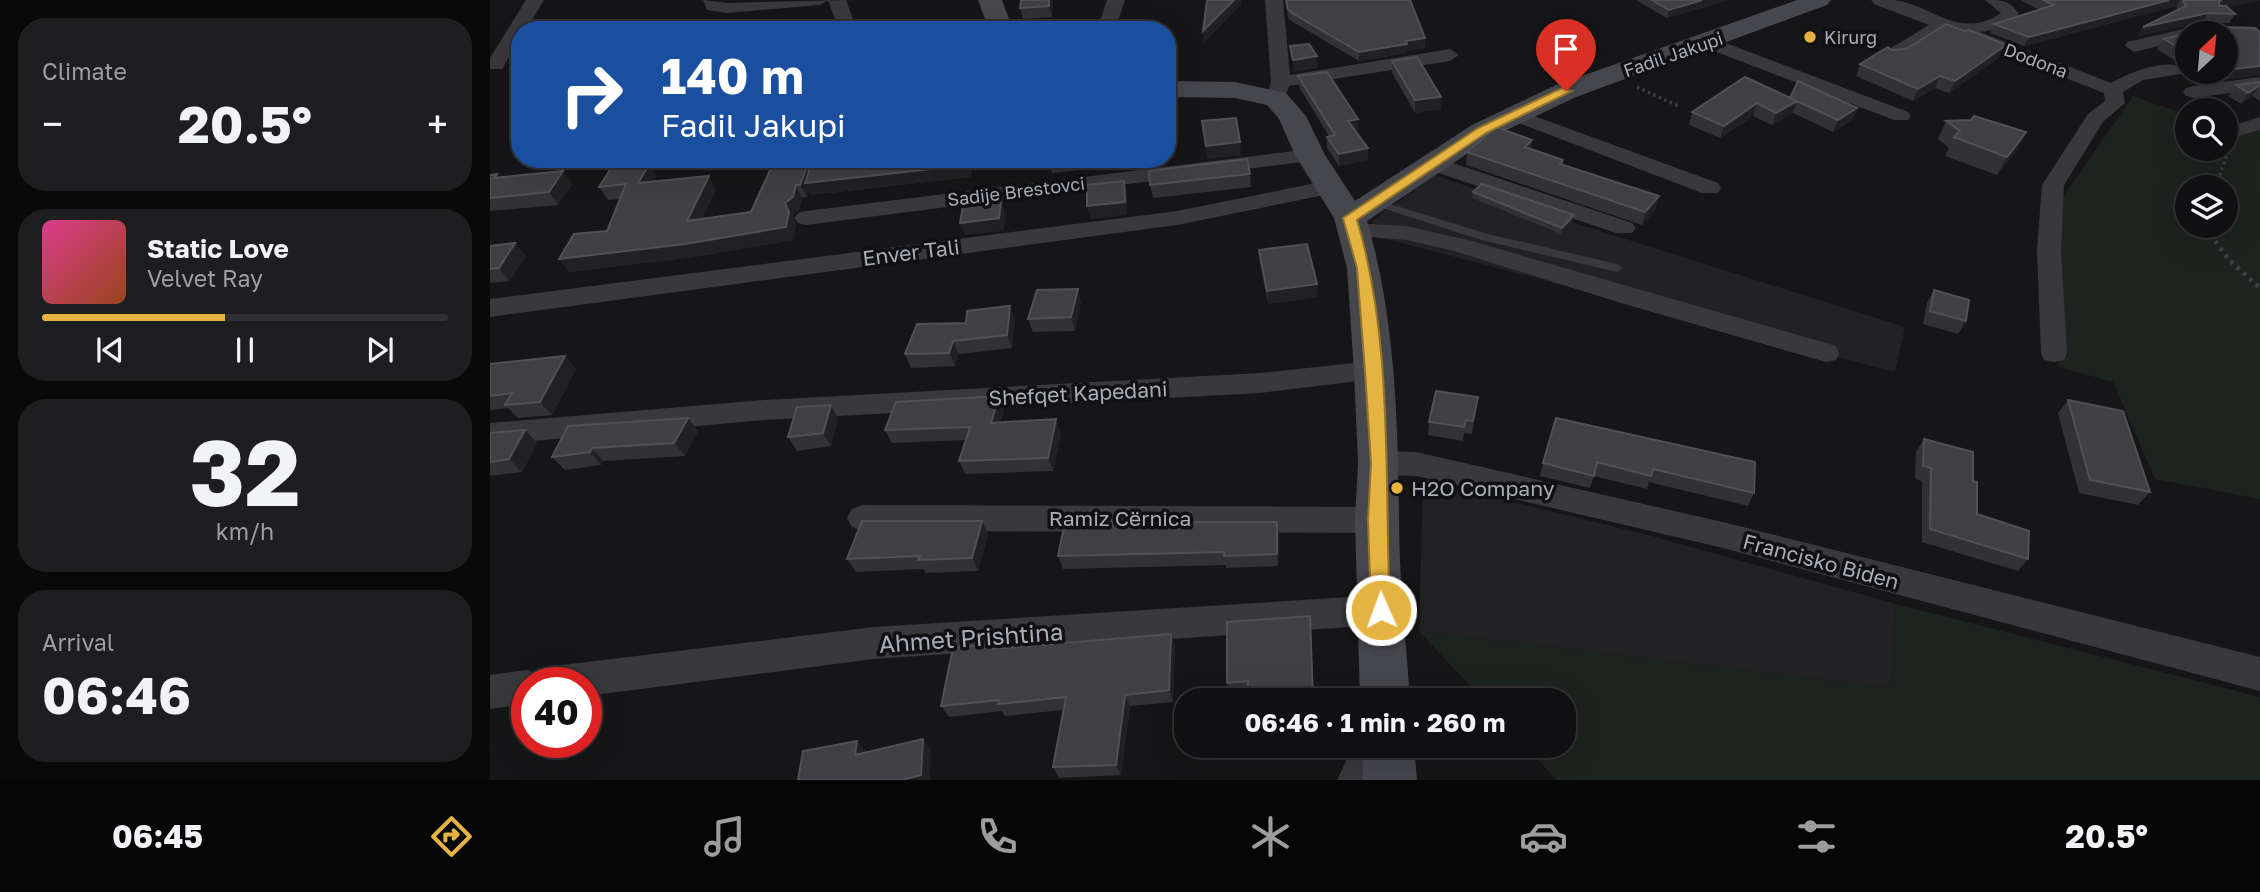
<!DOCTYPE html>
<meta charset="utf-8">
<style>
:root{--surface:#101012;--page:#1e1e20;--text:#f1f3f6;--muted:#9c9d9f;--line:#303032;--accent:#e5b342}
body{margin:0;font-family:"Golos Text",sans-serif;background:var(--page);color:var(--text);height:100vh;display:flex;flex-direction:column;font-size:26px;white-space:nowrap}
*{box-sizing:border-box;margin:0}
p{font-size:23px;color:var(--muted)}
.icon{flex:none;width:38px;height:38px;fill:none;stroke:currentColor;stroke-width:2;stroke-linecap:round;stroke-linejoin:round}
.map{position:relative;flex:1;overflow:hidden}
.panel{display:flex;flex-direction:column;gap:18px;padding:18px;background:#09090a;width:490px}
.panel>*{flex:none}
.guide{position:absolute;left:21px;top:21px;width:665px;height:147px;border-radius:28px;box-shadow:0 7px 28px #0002,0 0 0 2px var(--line);background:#1a4fa0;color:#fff;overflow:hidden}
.needle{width:46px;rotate:26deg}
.buttons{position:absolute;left:1685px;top:21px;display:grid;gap:14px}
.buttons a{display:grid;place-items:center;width:63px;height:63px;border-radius:50%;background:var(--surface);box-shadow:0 7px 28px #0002,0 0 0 2px var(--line);font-size:35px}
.speed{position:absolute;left:21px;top:667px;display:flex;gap:14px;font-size:35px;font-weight:700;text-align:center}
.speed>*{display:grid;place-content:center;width:91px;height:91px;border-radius:50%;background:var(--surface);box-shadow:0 7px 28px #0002,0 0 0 2px var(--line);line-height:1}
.speed .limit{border:10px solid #d22;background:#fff;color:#111}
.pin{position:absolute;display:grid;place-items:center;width:60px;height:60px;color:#fff;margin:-72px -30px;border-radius:50% 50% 50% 0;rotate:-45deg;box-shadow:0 0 7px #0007}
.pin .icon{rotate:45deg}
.me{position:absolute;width:77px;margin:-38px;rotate:358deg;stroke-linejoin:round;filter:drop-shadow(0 0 5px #0008)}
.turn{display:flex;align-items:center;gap:24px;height:147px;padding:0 35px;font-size:32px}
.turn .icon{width:91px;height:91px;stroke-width:2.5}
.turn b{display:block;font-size:49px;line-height:60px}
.big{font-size:52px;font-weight:700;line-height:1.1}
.panel .tile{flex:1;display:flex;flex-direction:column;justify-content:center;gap:10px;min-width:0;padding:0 24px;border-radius:28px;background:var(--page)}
.panel .dial{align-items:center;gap:0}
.dial b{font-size:91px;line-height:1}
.song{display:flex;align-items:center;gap:21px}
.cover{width:84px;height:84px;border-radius:10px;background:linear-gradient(135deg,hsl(330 70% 55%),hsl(20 70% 35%))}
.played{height:7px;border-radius:4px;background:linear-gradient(90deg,var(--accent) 45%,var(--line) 45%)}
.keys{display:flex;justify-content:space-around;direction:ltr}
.heat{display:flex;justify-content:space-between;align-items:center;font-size:38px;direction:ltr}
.trip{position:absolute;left:684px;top:688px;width:402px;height:70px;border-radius:28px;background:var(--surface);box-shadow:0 7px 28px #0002,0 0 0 2px var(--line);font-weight:700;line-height:70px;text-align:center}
.tabs{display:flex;height:112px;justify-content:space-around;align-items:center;background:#060607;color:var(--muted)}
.tabs .icon{width:49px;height:49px}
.tabs .on{color:var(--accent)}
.tabs b{font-size:32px;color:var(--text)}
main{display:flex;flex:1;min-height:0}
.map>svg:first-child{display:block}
.built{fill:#222225}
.green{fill:#1d231e;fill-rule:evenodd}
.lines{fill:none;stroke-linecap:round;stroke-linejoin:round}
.path-far1{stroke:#3e3f44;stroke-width:3.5;stroke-dasharray:2.5 3.5;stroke-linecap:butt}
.path{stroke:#3e3f44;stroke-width:4.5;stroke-dasharray:3.5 5;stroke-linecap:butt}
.lane{fill:#38383d;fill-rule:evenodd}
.street{fill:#38383d;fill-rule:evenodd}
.secondary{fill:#46474d;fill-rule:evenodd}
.wall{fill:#323236}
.shaded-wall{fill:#212124}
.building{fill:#3f3f44;stroke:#4f5156;stroke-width:2}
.route{fill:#e5b342;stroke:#95742b;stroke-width:2}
.poi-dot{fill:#e5b342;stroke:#111113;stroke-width:2.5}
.labels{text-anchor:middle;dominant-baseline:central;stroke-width:7;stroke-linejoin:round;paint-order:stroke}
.far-poi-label{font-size:18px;fill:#a9adb7;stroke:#111113;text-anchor:start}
.far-street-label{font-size:18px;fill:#a9adb7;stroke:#111113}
.street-label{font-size:21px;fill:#a9adb7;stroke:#111113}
.poi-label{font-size:21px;fill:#a9adb7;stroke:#111113;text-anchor:start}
.near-street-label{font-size:24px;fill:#a9adb7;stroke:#111113}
</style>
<main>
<section class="panel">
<div class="tile"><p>Climate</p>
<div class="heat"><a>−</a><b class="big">20.5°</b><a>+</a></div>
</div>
<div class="tile">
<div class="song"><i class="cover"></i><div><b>Static Love</b><p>Velvet Ray</p></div></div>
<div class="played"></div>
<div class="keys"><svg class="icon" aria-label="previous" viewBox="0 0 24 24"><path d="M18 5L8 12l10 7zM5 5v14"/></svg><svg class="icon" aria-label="pause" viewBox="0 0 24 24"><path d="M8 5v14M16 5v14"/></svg><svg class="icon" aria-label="next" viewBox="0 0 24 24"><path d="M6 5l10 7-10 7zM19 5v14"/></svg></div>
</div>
<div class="tile dial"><b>32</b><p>km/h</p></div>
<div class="tile"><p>Arrival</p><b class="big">06:46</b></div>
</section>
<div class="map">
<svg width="1770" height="780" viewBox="0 0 1770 780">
<rect width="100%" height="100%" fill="#161618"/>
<!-- built -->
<path class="built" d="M945,175L1062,216L1415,327L1405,372L881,235L883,220Z
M933,480L1158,535L1406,604L1402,688L929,631Z"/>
<!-- green -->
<path class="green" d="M1643,96L1697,115L1698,149H1736V128L1745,131L1770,127V499L1665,479L1623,382L1569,367L1566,207ZM1698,187H1736V226H1698Z
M1406,604L1770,697V780H1067L1035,746H1074V700H993L929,631L1402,688Z"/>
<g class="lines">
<!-- path-far1 -->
<path class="path-far1" d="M1147,87L1188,106
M1726,187L1740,145"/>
<!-- path -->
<path class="path" d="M1720,226L1719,232L1738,259L1770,288"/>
<!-- lane -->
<path class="lane" d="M884,199L998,234L1127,264L1133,268L1127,272L991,240L880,204L878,202Z"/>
<!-- street -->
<path class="street" d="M36,0H54L36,30H30V40L12,69H0V58Z
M213,0L237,3L356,0L367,30H349L338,0L330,5L237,13L217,10Z
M617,0H635L625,30H607Z
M775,0H793L800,75L960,49L969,55L960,61L799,86L793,102H779L776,98L781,82Z
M1381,0C1389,0 1397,0 1404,0C1442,5 1470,41 1511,13L1495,0C1512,0 1520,0 1529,14C1519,26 1505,30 1490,32L1621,83C1636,74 1680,55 1694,70L1691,74L1653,80L1633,92L1635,103L1613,122L1574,185L1571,250L1577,353L1574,360L1564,362L1554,360L1551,353L1547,250L1552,185L1598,114L1615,101L1614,93L1454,31L1410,59H1396L1394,55L1396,51L1439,25L1384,4Z
M1698,28L1707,33H1698V39L1644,52L1635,46L1637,42Z
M1217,36L1418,112L1421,116L1418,120H1404L1211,46L1208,42L1211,38Z
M1770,77V89L1703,98L1696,96L1693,92L1696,88L1703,86Z
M1025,109L1228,183L1231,188L1228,193H1212L1018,119L1015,115L1018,111Z
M1770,117V130L1745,137L1736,133L1738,127Z
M820,149L828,150L831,155L828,160L316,225L308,223L304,218L308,213L316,211Z
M942,156L1142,223L1146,228L1142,233H1126L934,168L931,163L934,158Z
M841,180L849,182L852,187L849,192L687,225L0,317V299L687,211Z
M863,223L916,226L978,240L1346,346L1349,353L1346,360L1336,362L1131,303L961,250L916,240L855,235L851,230L855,225Z
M883,361L893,364L897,371L893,378L770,393L274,420L0,445V423L274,400L770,373Z
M889,451L926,452L1233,522L1770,657V691L1233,548L926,476L889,475L878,471L874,463L878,455Z
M373,505L887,507L898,511L903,520L898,529L887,533L373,531L362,527L357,518L362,509Z
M891,595L903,599L908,610L903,621L891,625L384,659L96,696V682H54L59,670L72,665L384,627Z
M37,670L50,675L53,682H37V704L0,709V675Z
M879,746H913L918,758L913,771L889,780H847L860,753Z"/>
<!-- secondary -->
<path class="secondary" d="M488,0H512L523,30H499Z
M1307,0H1341L1337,5L1086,97L1002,137L877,221C905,316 908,420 909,518C909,579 916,640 920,700H870L865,520L868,463L864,371L857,268L844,218L805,155L789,119L777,105L745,98L677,97V81L745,82L796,93L816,116L835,155L865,201L982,125L1066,85Z
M872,746H924L927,780H873Z"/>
</g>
<!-- wall -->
<path class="wall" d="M563,0L562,17L533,19L530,8Z
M795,0H920L935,38V48L917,51V53L869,61L803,22L798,18Z
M1146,0H1239L1177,18Z
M1530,0H1770L1736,7L1745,14L1739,23L1712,22L1648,36L1653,27L1688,10L1686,6L1534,46L1500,33L1504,24L1550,10Z
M1707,26L1770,32V75L1717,82L1702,72H1736L1698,33V69L1667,49L1674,39L1703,32Z
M1474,31L1516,45L1510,57L1459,93L1445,88L1423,101L1366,76L1370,64L1401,50L1416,49Z
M902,61L951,109L925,113L902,73Z
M808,76L868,119V130L865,131L878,148V160L849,166L837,148V137L839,136L809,87Z
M1770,82V101L1763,96L1751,104L1738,96L1746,85Z
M1300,98L1367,108L1362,120L1343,132L1303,113L1282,125L1263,116L1230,138L1199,125L1202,112Z
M1481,120L1536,132L1527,150L1507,175L1455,156L1459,148L1448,139L1456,121Z
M1042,140L1041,149L1073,160V164L1166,209L1152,225L976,165L977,152Z
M559,159H598V169L562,173Z
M320,168L481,177L321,195L319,191L317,197L312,198L309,210L302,216L306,225L303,240L204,257L79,272L69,259L117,231L130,199L118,200L109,187L167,176L164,181L226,189L212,219L261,212Z
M73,171L82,184L68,205L0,211V175L7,174L9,177Z
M760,174L761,187L663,198L660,185Z
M983,192L1084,215L1083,221L1071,234L982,198Z
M25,243L36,256L19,281L0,283V246Z
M769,250L828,297L778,304L770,263Z
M1444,290L1476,321L1468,334L1433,324L1437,303Z
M591,302L585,331L543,332L538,319Z
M525,319L522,348L469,354L465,366L421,368L415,354L476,323Z
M75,356L86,369L62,415L28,418L18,408L0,410V364Z
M509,396L514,410L510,422L571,433L563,471L475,474L469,461L476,440L402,443L395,430Z
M988,397L982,434L974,433L973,441L938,435L939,422Z
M1578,400L1660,492L1648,505L1589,493L1568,413Z
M198,418L208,431L195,456L113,461L111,465L75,470L62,457Z
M1066,418L1264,493L1258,506L1159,482L1157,489L1104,476L1100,488L1050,476L1053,463Z
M348,419L341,446L307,451L298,437Z
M35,430L47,443L32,472L0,476V433Z
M1434,439L1483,481L1487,514L1538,559L1528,571L1432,542V481L1425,479L1426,452Z
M787,522L789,535L788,566L736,568V565L573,569L568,556Z
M498,534L488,571L436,573L433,569L366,572L357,559Z
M820,616L821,632L758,697L740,698L737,683Z
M681,634L685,646L683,702L640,706L631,775L569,778L563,767L573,710L515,716L512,711L459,717L451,706L504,644L506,648Z"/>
<!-- shaded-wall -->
<path class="shaded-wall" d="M559,0H563L562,17L559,6Z
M744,0H751V5L714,43L713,31Z
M1212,0H1239L1177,18L1179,10Z
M1679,0H1690L1686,6L1534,46L1539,37Z
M1732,0H1770V1L1723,10L1729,1Z
M1718,13L1712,22L1648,36L1653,27Z
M935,38V48L917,51V53L869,61V52L916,41Z
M1516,45L1510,57L1459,93L1465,81Z
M827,56L828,68L803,72V60Z
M1770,66V75L1717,82L1723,72H1736V70Z
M1450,76L1445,88L1423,101L1428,89Z
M1770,85L1763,96L1751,104L1758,93Z
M951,97V109L925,113V100Z
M1307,101L1303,113L1282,125L1286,113Z
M1267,103L1263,116L1230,138L1234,126Z
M1367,108L1362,120L1343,132L1348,120Z
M868,119V130L858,132V121Z
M1536,132L1527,150L1507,175L1517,157Z
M1042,140L1041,153L1035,147Z
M750,142L751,155L717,159L716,146Z
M878,148V160L849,166V154Z
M478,159H484L481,177L321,195L319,191L317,197L310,185L318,164L324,177Z
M160,163L167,176L156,196L148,183Z
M73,171L82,184L68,205L59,192Z
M219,176L226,189L205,234L197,221Z
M634,181L637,193V215L600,219L597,206Z
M306,185L312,198L309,210L302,216L306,225L303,240L204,257L79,272L69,259L295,203Z
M1169,196L1166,209L1152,225L1155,212Z
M511,202L516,214L514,231L475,235L470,223Z
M1084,215L1083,221L1071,234L1072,228Z
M25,243L36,256L19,281L9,268Z
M827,284L828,297L778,304L777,291Z
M588,289L591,302L585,331L581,317Z
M520,306L525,319L522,348L517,335Z
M463,341L469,354L465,366L459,353Z
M75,356L86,369L62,415L50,402Z
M509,396L514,410L506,436L501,423Z
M341,405L348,419L341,446L333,433Z
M198,418L208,431L195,456L184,443Z
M566,419L571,433L563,471L558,458Z
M35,430L47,443L32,472L19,459Z
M102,448L113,461L111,465L100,452Z
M492,521L498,534L488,571L482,558Z
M787,522L789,535L788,566L787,554Z
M820,616L821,632L824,700H823Z
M681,634L685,646L683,702L679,690Z
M635,695L640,706L631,775L626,765Z
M433,739L441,750L440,780H412Z
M367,741L377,752L365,755Z"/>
<!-- building -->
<path class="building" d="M531,0H559V6L530,8Z
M717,0H744L713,31Z
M796,0H920L935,38L916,41L917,44L869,52L802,13L798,9Z
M1162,0H1212L1179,10Z
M1553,0H1679L1539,37L1504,24L1564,5Z
M1693,0H1732L1729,1V6H1736L1745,14L1718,13L1653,27L1696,6Z
M1456,24L1474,31L1479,30L1516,45L1465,81L1450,76L1428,89L1370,64L1398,47L1401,50L1416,49Z
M1707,26L1765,28L1770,32V66L1736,70V33H1698L1705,31Z
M1698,33V54L1674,39Z
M819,44L827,56L803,60L800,46Z
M927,57L951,97L925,100L902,61Z
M837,72L868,119L858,121L878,148L849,154L837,137L845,135L808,76Z
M1255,77L1307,101L1286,113L1267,103L1234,126L1202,112Z
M1308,81L1367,108L1348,120L1300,98Z
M1770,82V85L1758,93L1746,85Z
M1484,116L1536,132L1517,157L1464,137L1470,131L1456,121L1481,120Z
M746,118L750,142L716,146L712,121Z
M1006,127L1042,140L1035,147L1073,160L1070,164L1169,196L1155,212L977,152Z
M353,159H478L477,165L315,183L322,162Z
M757,159L760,174L660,185L659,171Z
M160,163L148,183L219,176L197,221L261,212L281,168L318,164L310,185H306L303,197L295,203L299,212L296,227L195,244L69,259L84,234L117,231L136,184L109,187L122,167Z
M73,171L59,192L0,198V175L7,174L4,178Z
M634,181L635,202L597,206V185Z
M992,184L1084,215L1072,228L983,192Z
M511,202L509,218L470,223L473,206Z
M25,243L9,268L0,269V246Z
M817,244L827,284L777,291L769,250Z
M588,289L581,317L538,319L547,290Z
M1444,290L1479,300L1476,321L1440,311Z
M520,306L517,335L463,341L459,353L415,354L427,324L476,323L477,311Z
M75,356L50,402L15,405L22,393L0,396V364Z
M946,391L988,397L983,421L976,420L974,427L939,422Z
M509,396L501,423L566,419L558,458L469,461L480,427L395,430L406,402Z
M1578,400L1633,411L1660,492L1600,480Z
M341,405L333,433L298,437L307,407Z
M198,418L184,443L102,448L100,452L62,457L78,426Z
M1066,418L1265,462L1264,493L1163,469L1161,476L1107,462L1104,476L1053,463Z
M35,430L19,459L0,462V433Z
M1434,439L1483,452V481L1487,482V514L1539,531L1538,559L1440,529L1441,468L1433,466Z
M372,521H492L482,558L428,560L430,556L357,559Z
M575,522H787V554L734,556V552L568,556Z
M820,616L823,700H758V681L737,683V622Z
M681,634L679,690L635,695L626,765L563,767L576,697L508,704L509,700L451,706L463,648L504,644L503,649Z
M433,739L431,775L412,780H308L313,751L367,741L365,755Z"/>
<!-- route -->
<path class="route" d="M1072,88L1082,91L996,133L867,220C904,345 894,481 900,610L897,616L891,619L884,616L881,610L878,520L881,463L875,371L867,268L853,218L988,128Z"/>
<!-- markers -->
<g class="poi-dot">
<circle cx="1320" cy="37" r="7"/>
<circle cx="907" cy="488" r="7"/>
</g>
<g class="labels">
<!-- far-poi labels -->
<g class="far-poi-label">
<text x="1334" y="37">Kirurg</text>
</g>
<!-- far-street labels -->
<g class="far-street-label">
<text transform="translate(1183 54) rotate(-19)">Fadil Jakupi</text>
<text transform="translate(1546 60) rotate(21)">Dodona</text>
<text transform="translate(526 191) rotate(-7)">Sadije Brestovci</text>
</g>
<!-- street labels -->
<g class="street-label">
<text transform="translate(421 252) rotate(-7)">Enver Tali</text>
<text transform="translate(588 393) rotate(-3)">Shefqet Kapedani</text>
<text x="630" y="518">Ramiz Cërnica</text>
<text transform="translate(1331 561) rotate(15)">Francisko Biden</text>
</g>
<!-- poi labels -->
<g class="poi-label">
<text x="921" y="488">H2O Company</text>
</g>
<!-- near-street labels -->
<g class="near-street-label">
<text transform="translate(481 637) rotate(-4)">Ahmet Prishtina</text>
</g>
</g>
</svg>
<div class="buttons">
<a><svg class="needle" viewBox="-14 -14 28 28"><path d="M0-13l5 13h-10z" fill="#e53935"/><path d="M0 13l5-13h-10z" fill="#9c9d9f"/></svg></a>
<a><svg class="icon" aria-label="search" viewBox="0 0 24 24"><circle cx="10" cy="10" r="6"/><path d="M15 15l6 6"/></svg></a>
<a><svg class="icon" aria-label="layers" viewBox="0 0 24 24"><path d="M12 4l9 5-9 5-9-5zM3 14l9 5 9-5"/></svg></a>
</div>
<div class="speed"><div class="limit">40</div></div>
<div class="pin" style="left:1076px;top:91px;background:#d93025"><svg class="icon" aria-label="arrive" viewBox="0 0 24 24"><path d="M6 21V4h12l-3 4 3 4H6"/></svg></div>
<svg class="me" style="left:891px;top:610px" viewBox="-20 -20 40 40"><circle r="17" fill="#e5b342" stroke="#fff" stroke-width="3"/><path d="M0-11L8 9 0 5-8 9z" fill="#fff"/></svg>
<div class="trip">06:46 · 1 min · 260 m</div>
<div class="guide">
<div class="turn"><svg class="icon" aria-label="right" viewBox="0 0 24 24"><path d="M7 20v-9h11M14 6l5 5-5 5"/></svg><div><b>140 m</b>Fadil Jakupi</div></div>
</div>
</div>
</main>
<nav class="tabs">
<b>06:45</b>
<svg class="icon on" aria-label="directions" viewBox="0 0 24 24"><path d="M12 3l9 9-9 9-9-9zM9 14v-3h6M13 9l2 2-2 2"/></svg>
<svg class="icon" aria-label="music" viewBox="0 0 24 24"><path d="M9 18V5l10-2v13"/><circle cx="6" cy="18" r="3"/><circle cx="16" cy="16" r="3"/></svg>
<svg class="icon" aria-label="phone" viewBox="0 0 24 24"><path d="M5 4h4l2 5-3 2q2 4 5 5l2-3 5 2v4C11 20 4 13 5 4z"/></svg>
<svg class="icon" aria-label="climate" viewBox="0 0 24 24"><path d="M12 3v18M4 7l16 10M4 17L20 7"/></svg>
<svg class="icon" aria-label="car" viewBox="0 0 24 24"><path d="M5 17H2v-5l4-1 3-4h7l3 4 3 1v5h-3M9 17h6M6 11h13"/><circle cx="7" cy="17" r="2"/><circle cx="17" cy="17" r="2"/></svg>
<svg class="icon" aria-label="filters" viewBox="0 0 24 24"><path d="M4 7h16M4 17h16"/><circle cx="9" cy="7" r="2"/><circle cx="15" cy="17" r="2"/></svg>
<b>20.5°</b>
</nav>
